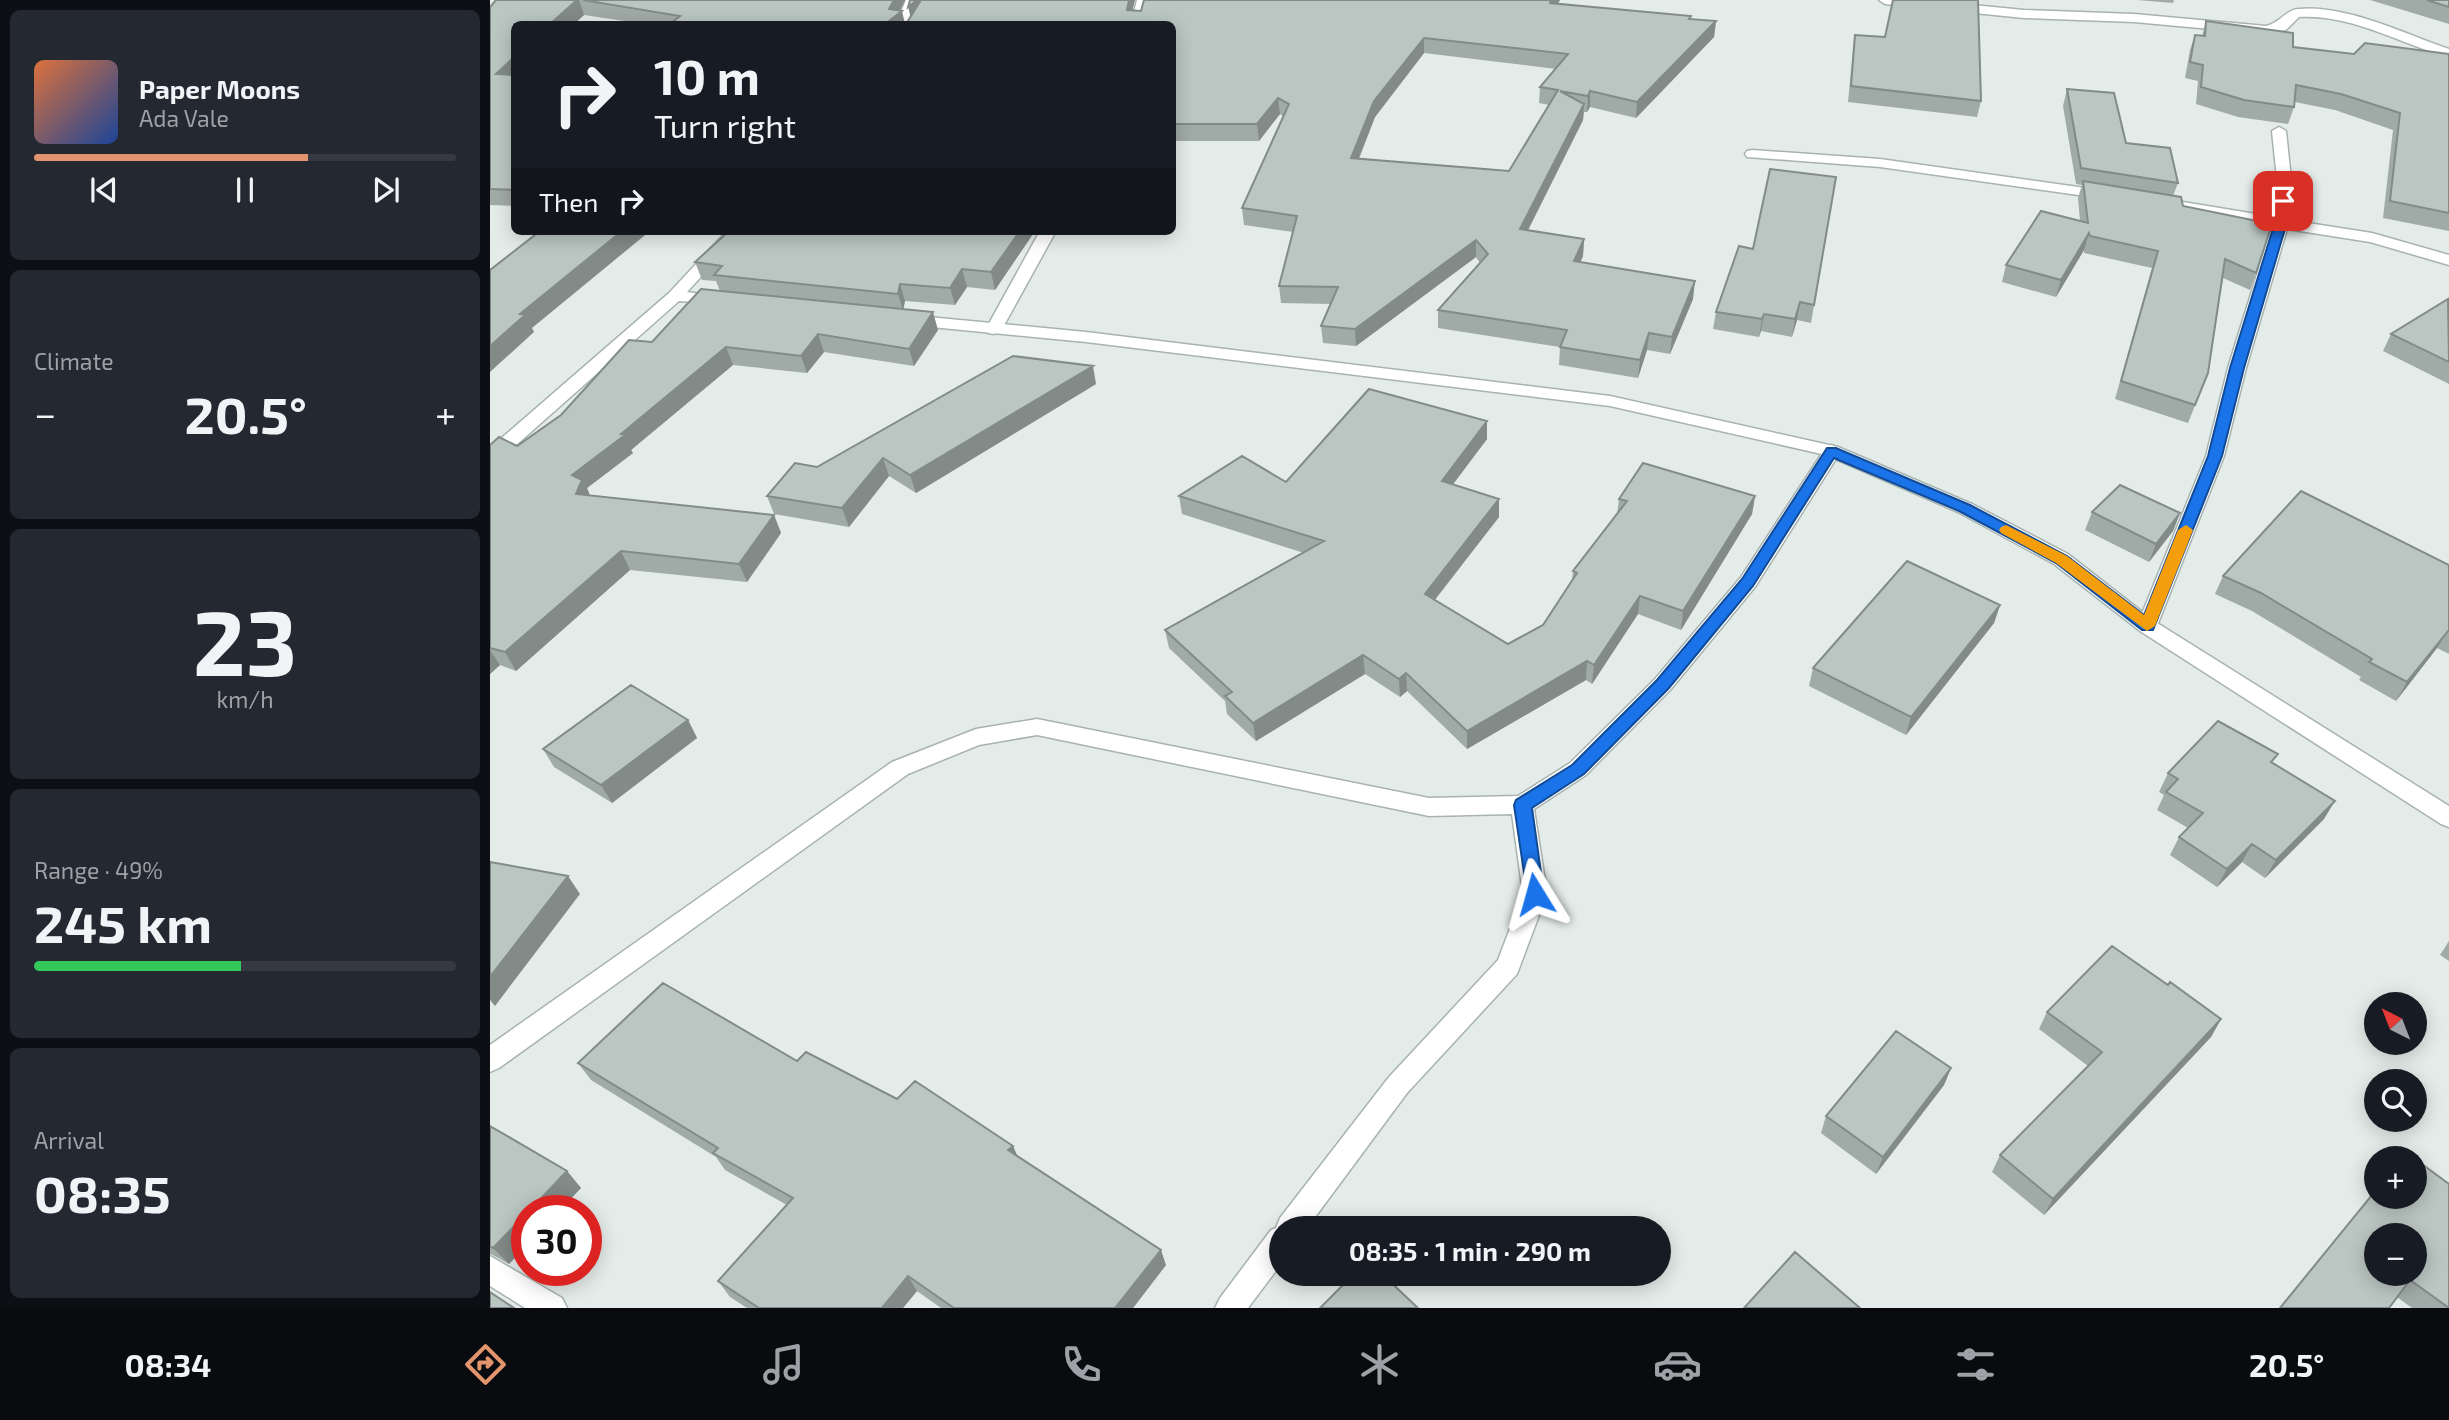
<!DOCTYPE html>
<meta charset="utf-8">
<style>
:root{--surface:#171b24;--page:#242831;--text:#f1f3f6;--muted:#9ea1a6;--line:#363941;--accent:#e1946d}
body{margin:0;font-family:"Exo 2",sans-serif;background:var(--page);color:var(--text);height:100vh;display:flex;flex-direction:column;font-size:26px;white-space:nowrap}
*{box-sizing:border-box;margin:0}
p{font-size:23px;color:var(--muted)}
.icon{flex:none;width:38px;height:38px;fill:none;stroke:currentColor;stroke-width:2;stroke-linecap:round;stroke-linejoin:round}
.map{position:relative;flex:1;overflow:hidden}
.sheet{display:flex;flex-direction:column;gap:10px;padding:10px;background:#0d0f14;width:490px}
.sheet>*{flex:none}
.top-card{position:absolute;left:21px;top:21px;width:665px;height:214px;border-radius:10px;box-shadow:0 4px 18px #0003;background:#171b24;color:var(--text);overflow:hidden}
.needle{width:46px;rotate:318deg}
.tools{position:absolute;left:1874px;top:992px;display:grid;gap:14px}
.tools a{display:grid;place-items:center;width:63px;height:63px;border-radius:50%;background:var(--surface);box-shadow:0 4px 18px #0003;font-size:35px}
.speed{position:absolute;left:21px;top:1195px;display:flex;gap:14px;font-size:35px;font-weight:700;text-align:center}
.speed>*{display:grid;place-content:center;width:91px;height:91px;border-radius:50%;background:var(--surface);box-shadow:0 4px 18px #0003;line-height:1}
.speed .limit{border:10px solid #d22;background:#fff;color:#111}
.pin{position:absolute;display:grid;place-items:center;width:60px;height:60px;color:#fff;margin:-30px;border-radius:14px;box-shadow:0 4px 10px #0006}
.me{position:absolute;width:77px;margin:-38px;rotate:352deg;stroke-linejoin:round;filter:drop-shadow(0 0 5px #0008)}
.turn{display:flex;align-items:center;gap:24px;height:147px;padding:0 28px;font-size:32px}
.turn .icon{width:91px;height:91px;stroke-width:2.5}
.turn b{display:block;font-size:49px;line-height:60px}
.then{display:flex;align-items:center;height:66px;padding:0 28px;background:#0003;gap:14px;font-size:26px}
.big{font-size:52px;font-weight:700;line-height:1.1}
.sheet .widget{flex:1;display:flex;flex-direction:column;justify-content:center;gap:10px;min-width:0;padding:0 24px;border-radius:10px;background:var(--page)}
.sheet .dial{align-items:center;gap:0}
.dial b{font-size:91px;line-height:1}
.song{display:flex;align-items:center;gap:21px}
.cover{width:84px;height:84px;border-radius:10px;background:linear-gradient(135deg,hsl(20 70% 55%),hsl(220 70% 35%))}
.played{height:7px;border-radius:4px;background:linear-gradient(90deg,var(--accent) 65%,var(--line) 65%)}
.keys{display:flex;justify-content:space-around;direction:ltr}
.heat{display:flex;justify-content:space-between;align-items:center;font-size:38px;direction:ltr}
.charge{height:10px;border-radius:5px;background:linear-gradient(90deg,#34c759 49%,var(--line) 0)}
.trip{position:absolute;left:779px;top:1216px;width:402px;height:70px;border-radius:35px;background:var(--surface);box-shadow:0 4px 18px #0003;font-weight:700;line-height:70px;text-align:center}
.menu{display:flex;height:112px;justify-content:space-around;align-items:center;background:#090b0e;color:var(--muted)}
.menu .icon{width:49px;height:49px}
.menu .current{color:var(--accent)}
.menu b{font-size:32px;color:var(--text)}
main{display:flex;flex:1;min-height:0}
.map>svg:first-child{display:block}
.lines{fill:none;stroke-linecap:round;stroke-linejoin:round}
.minor-casing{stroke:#a7b3b0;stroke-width:3}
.tertiary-casing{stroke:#a7b3b0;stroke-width:3}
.minor{fill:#fff;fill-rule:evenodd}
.tertiary{fill:#fff;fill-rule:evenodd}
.wall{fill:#a0aaa7;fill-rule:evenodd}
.shaded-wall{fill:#828b88}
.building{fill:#bac6c2;stroke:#828b88;stroke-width:2;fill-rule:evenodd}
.route{fill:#1a73e8;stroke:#114b97;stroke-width:2}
.slow{fill:#f59e0b}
</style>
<main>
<section class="sheet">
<div class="widget">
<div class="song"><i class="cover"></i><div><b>Paper Moons</b><p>Ada Vale</p></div></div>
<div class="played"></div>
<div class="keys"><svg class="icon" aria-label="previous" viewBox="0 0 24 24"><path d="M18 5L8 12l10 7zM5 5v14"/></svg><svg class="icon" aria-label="pause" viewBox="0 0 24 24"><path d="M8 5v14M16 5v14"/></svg><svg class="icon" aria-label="next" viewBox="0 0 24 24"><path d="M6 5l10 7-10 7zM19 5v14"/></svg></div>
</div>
<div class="widget"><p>Climate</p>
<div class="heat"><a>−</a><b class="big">20.5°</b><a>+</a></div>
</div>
<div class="widget dial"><b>23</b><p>km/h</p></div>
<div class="widget"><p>Range · 49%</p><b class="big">245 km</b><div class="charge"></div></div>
<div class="widget"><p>Arrival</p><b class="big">08:35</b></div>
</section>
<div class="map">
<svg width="1959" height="1308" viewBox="0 0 1959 1308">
<rect width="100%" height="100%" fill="#e4ece9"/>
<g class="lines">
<defs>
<path id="minor" d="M647,0H659L653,24H641Z
M1389,0H1432L1534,10L1644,14L1776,26C1790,23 1796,10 1808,9C1855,4 1915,34 1959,49V57C1910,44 1862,14 1809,17L1796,30L1776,34L1644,22L1534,18L1395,4Z
M1789,127L1796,131L1801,179L1799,220L1882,233L1959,255V265L1880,242L1797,229L1756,368L1734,456L1667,626L1664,631H1650L1647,626L1716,456L1738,368L1782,226L1687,211L1679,206L1687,201L1784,217L1787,179L1782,131Z
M1262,150L1390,159L1617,191L1624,195L1617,199L1390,167L1257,157L1255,154L1257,151Z
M550,231H566L512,329L504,334L498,333L496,329Z
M1342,445L1351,451L1265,587L1181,689L1096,775L1044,809L1057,894L1027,974L917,1093L817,1228H791V1264L758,1308H725L730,1298L781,1230L786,1228L790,1218L899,1077L1008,960L1033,894L1022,814L939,816L547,735L489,745L418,774L9,1068L0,1072V1045L402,762L486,729L547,719L939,798L1028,796L1080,763L1165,679L1251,577L1336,447Z
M0,1256L72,1298L77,1308H35L0,1286Z"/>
<path id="tertiary" d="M416,0H428L418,24H406Z
M237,231H253L197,292L238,298L240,301L238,304L189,301L7,462L0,464V448L179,293Z
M417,315L596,332L1120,396L1348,447L1482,504L1578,554L1664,621L1959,806V827L1951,824L1650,631L1564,564L1468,512L1336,455L1120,406L596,342L411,324L409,320Z"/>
</defs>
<!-- minor casing -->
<use href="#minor" class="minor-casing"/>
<!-- tertiary casing -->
<use href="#tertiary" class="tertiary-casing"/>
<!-- minor -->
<use href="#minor" class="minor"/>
<!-- tertiary -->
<use href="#tertiary" class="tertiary"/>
</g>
<!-- wall -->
<path class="wall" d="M6,0H415L410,11L415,24H155L94,15L84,24H24V206L0,205V7Z
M1070,0L1068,3L1200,19L1226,21L1224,37L1146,118L1100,107L1097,112H1094L1093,120L1038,230L1094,239L1093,256L1090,262L1203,299L1180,354L1157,350L1148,378L1069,365L1070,347L948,328V310L990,263L986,257L866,346L833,343L831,326L841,304L791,303L789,286L803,232L754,225L752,208L794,117L790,114L769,141H682V24L642,11ZM934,53L1066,69L1050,87L1049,103L1059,105L1019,171L869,159L885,117Z
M1647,0H1684L1683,3Z
M1880,0H1959V24Z
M1716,21L1803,47L1864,54H1959V231L1893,218L1903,130L1845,110L1805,102L1804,107L1798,124L1748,117L1706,104L1708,81L1695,78L1700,50L1705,35L1712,36Z
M1365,35L1491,101L1487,117L1358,102L1363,50Z
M1577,89L1636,143L1688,183L1683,196L1766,273L1760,290L1733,278L1718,373L1698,423L1625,399L1662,268L1594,253V250L1566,297L1512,282L1516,265L1590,221L1588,198L1592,185L1586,184L1573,106Z
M1346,177L1321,323L1307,320L1302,337L1271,331L1269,337L1223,329L1226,312L1263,249Z
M239,231H545L505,290L477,287L465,305L415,301L413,309L448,330L424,366L334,352L317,373L243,365L141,450L143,453L97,488L100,496L284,515L291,533L257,582L140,570L26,671L10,665L0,674V445L27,446L71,415L162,342L230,291L226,281L212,280L205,262Z
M1959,299V384L1893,351L1901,334Z
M606,384L426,493L399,476L359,527L284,514L277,496L327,467Z
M997,439L963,484L1009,517L945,600L1018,644L1053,625L1082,580L1083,571L1127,514L1129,499L1265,496L1262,514L1191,630L1148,614L1102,684L1096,680L977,749L917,691L910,697L875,674L766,741L737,714L735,701L679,648L675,630L814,553L692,514L689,496L796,482Z
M1602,512L1690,513L1683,531L1659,562L1595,530Z
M1959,565V654L1947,648L1906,701L1869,680L1871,677L1762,611L1725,594L1733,576Z
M1510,605L1504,623L1416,735L1319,686L1323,668Z
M198,720L207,738L122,803L64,767L53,749Z
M1783,763L1834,819L1775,878L1752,862L1727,887L1680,855L1689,837L1698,828L1667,810L1674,795L1669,792L1678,773Z
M1959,941V961L1950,955Z
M1678,985L1731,1019L1721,1037L1554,1215L1502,1172L1510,1155L1598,1066L1549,1029L1557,1012Z
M307,1061L407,1099L523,1146L527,1156L676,1265L643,1308H451L427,1291L413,1308H257L240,1297L228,1281L297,1205L235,1170L226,1157L101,1080L88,1063Z
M1461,1068L1454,1085L1386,1174L1331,1133L1336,1116Z
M0,1126L77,1171L91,1188L69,1211H37V1245L19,1264L1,1254H0Z
M1886,1189L1959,1308H1922L1907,1297Z"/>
<!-- shaded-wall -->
<path class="shaded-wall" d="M87,0H89L94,15L84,24H60Z
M404,0H415L408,14L412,11L415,24H395L399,9Z
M427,0H438L422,22L418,7Z
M639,0H645L639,24L637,10Z
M1061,0H1070L1059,18L1060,3Z
M1226,21L1224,37L1146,118L1147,102Z
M934,38V53L885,117L862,175L861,158L884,101Z
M24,57V79L6,74Z
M1100,91V107L1097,112L1098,96Z
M788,98L790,114L769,141L767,124Z
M1094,104L1093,120L1030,246V229Z
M132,231H160L42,328L44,332L0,372V346L30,314Z
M530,231H545L505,290L501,272Z
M1599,233L1594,250L1566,297L1571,280Z
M1094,239L1093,256L1083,279L1084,261Z
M986,240V257L866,346L865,329Z
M472,269L477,287L465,305L460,288Z
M1205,281L1203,299L1180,354L1182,337Z
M410,284L415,301L413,311L408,294Z
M1310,302L1307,320L1302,337L1305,319Z
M443,312L448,330L424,366L419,349Z
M1274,314L1271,331L1269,337L1272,319Z
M1159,333L1157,350L1148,378L1150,360Z
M328,334L334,352L317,373L311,356Z
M236,347L243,365L141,450L143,453L97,488L101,498L86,494L82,475Z
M603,366L606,384L426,493L420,475Z
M997,421V439L952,499V481Z
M393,458L399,476L359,527L352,508Z
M1265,496L1262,514L1191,630L1193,611Z
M1009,499V517L935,612V594Z
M1690,513L1683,531L1659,562L1666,544Z
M284,515L291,533L257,582L249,564Z
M131,551L140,570L26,671L15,652Z
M1150,596L1148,614L1102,684L1104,665Z
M1510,605L1504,623L1416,735L1421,717Z
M1958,630L1947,648L1906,701L1917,682Z
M0,650L10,665L0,674Z
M873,655L875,674L766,741L763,723Z
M1097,661L1096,680L977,749V731Z
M916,673L917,691L910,697L909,679Z
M198,720L207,738L122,803L111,785Z
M1845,801L1834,819L1775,878L1786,860Z
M1762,844L1752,862L1727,887L1737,869Z
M78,876L90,894L5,1006L0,1000V977Z
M1731,1019L1721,1037L1554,1215L1563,1199Z
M1461,1068L1454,1085L1386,1174L1393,1157Z
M523,1146L530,1162L518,1150Z
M77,1171L91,1188L69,1211H39Z
M37,1213V1245L19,1264L3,1248Z
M671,1250L676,1265L643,1308H625Z
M418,1276L427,1291L413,1308H392Z"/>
<!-- building -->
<path class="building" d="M6,0H87L60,24H24V57L6,74L24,75V190L0,189V7Z
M93,0H404L399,9L412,11L395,24H180L190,16Z
M420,0H427L418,7Z
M431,0H639L637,10L651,11L654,0H1061L1060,3L1201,16L1199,19L1226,21L1147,102L1100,91L1098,96L1070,91L1094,104L1030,229L1094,239L1084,261L1205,281L1182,337L1159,333L1150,360L1070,347L1077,330L948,310L998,254L986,240L865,329L831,326L848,287L789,286L807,216L752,208L799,104L788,98L767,124H682V24H416ZM934,38L1078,54L1050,87L1068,90L1019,171L861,158L884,101Z
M1403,0H1488L1491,101L1361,86L1365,35L1395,37Z
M1937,0H1959V7Z
M1716,21L1803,33V47L1864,54L1875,43L1959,54V213L1900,201L1910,113L1851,94L1806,85L1804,107L1754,100L1711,87L1713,65L1700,62L1705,35L1715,36Z
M1577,89L1624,93L1636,143L1680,148L1688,183L1591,168Z
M1280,169L1346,177L1324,305L1310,302L1305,319L1274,314L1272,319L1226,312L1249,246L1263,249Z
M1593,181L1691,197L1693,206L1782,224L1766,273L1735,259L1718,373L1705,405L1631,381L1668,251L1600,236L1599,233L1571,280L1516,265L1551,211L1598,223Z
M50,231H132L30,314L35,315L0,346V270Z
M239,231H530L501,272L472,269L460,288L410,284L408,294L224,275L232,266L205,262Z
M211,289L443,312L419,349L328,334L311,356L236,347L131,434L135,435L82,475L92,480L86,494L284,515L249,564L131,551L15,652L0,648V445L9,437L27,446L71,415L139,340L162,342Z
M1958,299L1959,362L1901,334Z
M523,356L603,366L420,475L393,458L352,508L277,496L305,463L327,467Z
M879,389L997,421L952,481L1009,499L935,594L1018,644L1053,625L1087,573L1083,571L1137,501L1129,499L1153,463L1265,496L1193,611L1150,596L1104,665L1097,661L977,731L916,673L909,679L873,655L763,723L735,696L742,692L675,630L834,541L689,496L752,456L796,482Z
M1630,485L1690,513L1666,544L1602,512Z
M1811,491L1959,565V630L1917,682L1879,662L1882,659L1771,593L1733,576Z
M1417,561L1510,605L1421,717L1323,668Z
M141,685L198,720L111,785L53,749Z
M1728,721L1788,754L1781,762L1845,801L1786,860L1762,844L1737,869L1689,837L1713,813L1676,792L1688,779L1678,773Z
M0,862L78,876L0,977Z
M1622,946L1678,985L1680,982L1731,1019L1563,1199L1510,1155L1612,1052L1557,1012Z
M173,983L307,1061L316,1052L407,1099L425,1081L523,1146L518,1150L671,1250L625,1308H464L418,1276L392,1308H269L228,1281L303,1198L223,1153L228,1148L88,1063Z
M1406,1031L1461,1068L1393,1157L1336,1116Z
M0,1126L77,1171L39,1211H37V1213L3,1248L0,1246Z
M1917,1153L1924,1158H1912Z
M1925,1159L1959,1184V1308L1920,1280L1899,1308H1790L1886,1190V1197H1925ZM1886,1236H1925V1274H1886Z
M1305,1252L1370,1308H1254Z
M864,1274H892L928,1308H830Z
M0,1292L24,1308H0Z"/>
<!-- route -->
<path class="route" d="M1789,198L1798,201L1797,222L1754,368L1732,456L1663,630H1652L1566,563L1469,511L1344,458L1263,586L1179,688L1094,774L1042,808L1054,894L1051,900L1045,902L1038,900L1024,805L1026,800L1082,765L1167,680L1252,579L1337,448H1346L1480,505L1577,556L1654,615L1718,456L1740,368L1785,222Z"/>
<!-- slow -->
<path class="slow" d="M1516,525L1577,556L1654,615L1688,530L1696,525L1703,530L1665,626L1657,631L1566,563L1511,533L1509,530L1511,527Z"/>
</svg>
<div class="tools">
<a><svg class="needle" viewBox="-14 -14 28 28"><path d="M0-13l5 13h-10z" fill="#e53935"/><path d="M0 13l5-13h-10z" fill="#9ea1a6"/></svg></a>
<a><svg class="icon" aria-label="search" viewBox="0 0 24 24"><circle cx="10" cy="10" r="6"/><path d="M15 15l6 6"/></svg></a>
<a>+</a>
<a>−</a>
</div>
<div class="speed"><div class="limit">30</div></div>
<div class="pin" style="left:1793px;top:201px;background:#d93025"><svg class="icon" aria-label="arrive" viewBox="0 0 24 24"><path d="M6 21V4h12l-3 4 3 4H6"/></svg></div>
<svg class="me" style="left:1045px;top:894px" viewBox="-20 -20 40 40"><path d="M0-17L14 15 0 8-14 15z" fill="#1a73e8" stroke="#fff" stroke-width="4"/></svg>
<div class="trip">08:35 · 1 min · 290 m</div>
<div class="top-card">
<div class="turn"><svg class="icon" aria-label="right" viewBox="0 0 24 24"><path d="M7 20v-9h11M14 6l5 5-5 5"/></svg><div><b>10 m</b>Turn right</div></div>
<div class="then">Then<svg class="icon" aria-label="right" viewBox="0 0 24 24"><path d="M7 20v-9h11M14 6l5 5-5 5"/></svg></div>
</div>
</div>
</main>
<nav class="menu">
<b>08:34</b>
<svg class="icon current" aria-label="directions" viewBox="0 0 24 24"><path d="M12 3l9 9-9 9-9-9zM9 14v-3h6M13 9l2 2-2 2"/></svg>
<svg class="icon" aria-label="music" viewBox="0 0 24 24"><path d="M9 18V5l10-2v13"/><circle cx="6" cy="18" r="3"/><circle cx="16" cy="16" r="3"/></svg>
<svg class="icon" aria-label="phone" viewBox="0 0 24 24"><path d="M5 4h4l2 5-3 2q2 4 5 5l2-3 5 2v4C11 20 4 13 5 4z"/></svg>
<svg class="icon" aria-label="climate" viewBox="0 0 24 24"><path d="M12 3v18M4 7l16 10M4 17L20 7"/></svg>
<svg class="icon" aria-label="car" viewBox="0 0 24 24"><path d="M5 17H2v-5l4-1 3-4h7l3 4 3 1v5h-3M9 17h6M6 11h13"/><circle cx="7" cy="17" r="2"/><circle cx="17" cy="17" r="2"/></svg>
<svg class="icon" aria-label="filters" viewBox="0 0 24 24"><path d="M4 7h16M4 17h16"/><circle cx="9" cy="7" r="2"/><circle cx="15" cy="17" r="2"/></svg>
<b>20.5°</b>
</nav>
